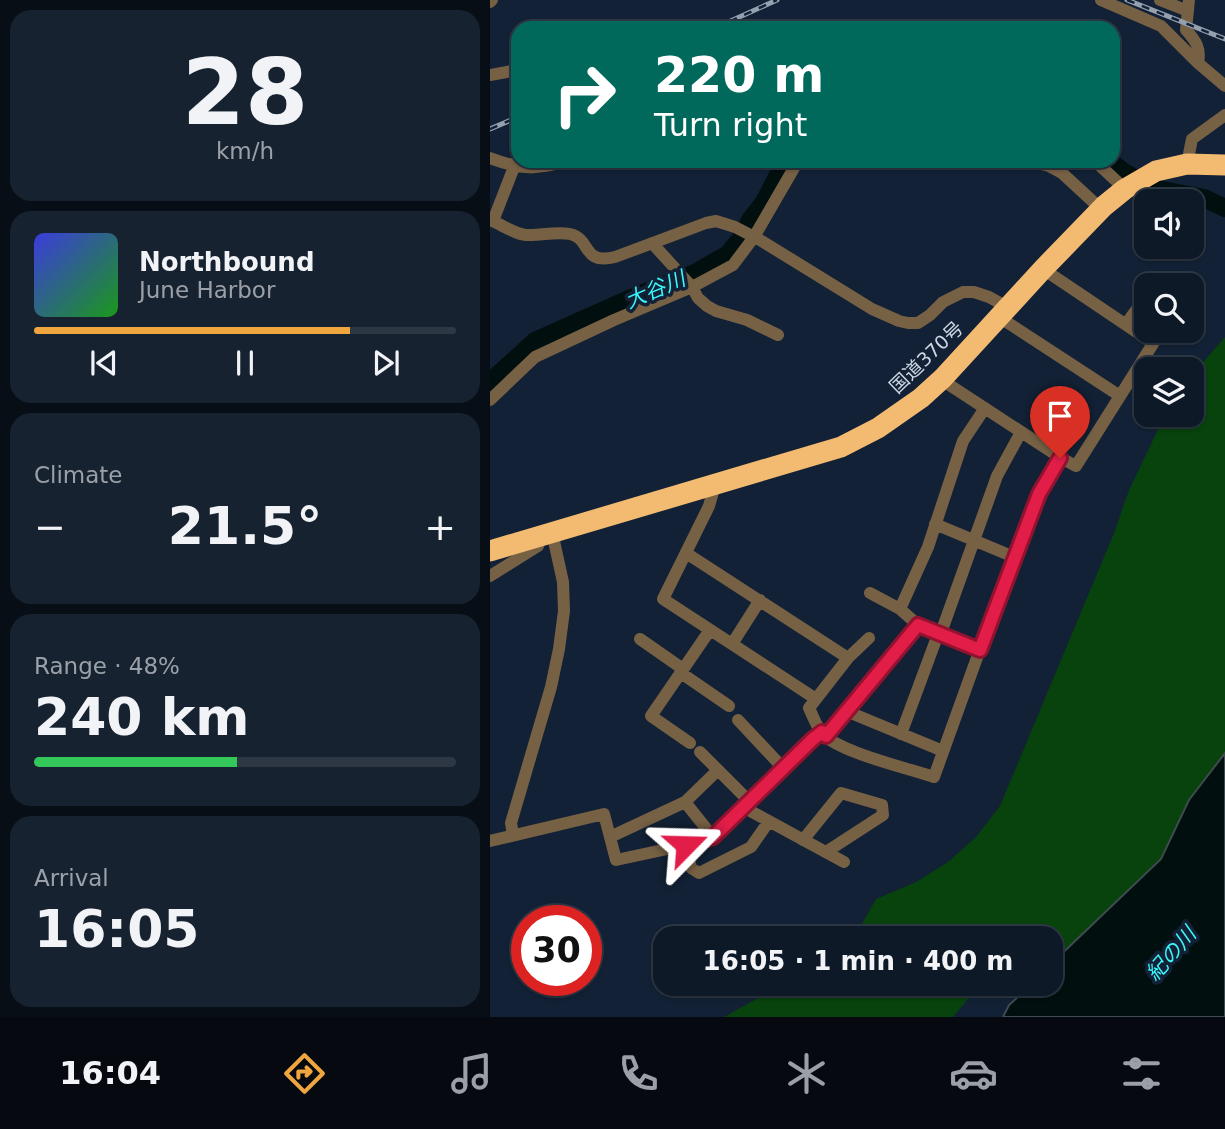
<!DOCTYPE html>
<meta charset="utf-8">
<style>
:root{--surface:#0e1928;--page:#172230;--text:#f1f3f6;--muted:#9ba0a8;--line:#2e3845;--accent:#f0a63e}
body{margin:0;font-family:"DejaVu Sans","Noto Sans JP",sans-serif;background:var(--page);color:var(--text);height:100vh;display:flex;flex-direction:column;font-size:26px;white-space:nowrap}
*{box-sizing:border-box;margin:0}
p{font-size:23px;color:var(--muted)}
.icon{flex:none;width:38px;height:38px;fill:none;stroke:currentColor;stroke-width:2;stroke-linecap:round;stroke-linejoin:round}
.map{position:relative;flex:1;overflow:hidden}
.sheet{display:flex;flex-direction:column;gap:10px;padding:10px;background:#080e16;width:490px}
.sheet>*{flex:none}
.guide{position:absolute;left:21px;top:21px;width:609px;height:147px;border-radius:21px;box-shadow:0 2px 5px #0004,0 0 0 2px var(--line);background:#00695c;color:#fff;overflow:hidden}
.fabs{position:absolute;left:644px;top:189px;display:grid;gap:14px}
.fabs a{display:grid;place-items:center;width:70px;height:70px;border-radius:14px;background:var(--surface);box-shadow:0 2px 5px #0004,0 0 0 2px var(--line);font-size:35px}
.speed{position:absolute;left:21px;top:905px;display:flex;gap:14px;font-size:35px;font-weight:700;text-align:center}
.speed>*{display:grid;place-content:center;width:91px;height:91px;border-radius:50%;background:var(--surface);box-shadow:0 2px 5px #0004,0 0 0 2px var(--line);line-height:1}
.speed .limit{border:10px solid #d22;background:#fff;color:#111}
.pin{position:absolute;display:grid;place-items:center;width:60px;height:60px;color:#fff;margin:-72px -30px;border-radius:50% 50% 50% 0;rotate:-45deg;box-shadow:0 0 7px #0007}
.pin .icon{rotate:45deg}
.me{position:absolute;width:77px;margin:-38px;rotate:68deg;stroke-linejoin:round;filter:drop-shadow(0 0 5px #0008)}
.turn{display:flex;align-items:center;gap:24px;height:147px;padding:0 28px;font-size:32px}
.turn .icon{width:91px;height:91px;stroke-width:2.5}
.turn b{display:block;font-size:49px;line-height:60px}
.big{font-size:52px;font-weight:700;line-height:1.1}
.sheet .widget{flex:1;display:flex;flex-direction:column;justify-content:center;gap:10px;min-width:0;padding:0 24px;border-radius:21px;background:var(--page)}
.sheet .dial{align-items:center;gap:0}
.dial b{font-size:91px;line-height:1}
.song{display:flex;align-items:center;gap:21px}
.cover{width:84px;height:84px;border-radius:10px;background:linear-gradient(135deg,hsl(240 70% 55%),hsl(120 70% 35%))}
.played{height:7px;border-radius:4px;background:linear-gradient(90deg,var(--accent) 75%,var(--line) 75%)}
.keys{display:flex;justify-content:space-around;direction:ltr}
.heat{display:flex;justify-content:space-between;align-items:center;font-size:38px;direction:ltr}
.charge{height:10px;border-radius:5px;background:linear-gradient(90deg,#34c759 48%,var(--line) 0)}
.trip{position:absolute;left:163px;top:926px;width:410px;height:70px;border-radius:21px;background:var(--surface);box-shadow:0 2px 5px #0004,0 0 0 2px var(--line);font-weight:700;line-height:70px;text-align:center}
.tabs{display:flex;height:112px;justify-content:space-around;align-items:center;background:#060a10;color:var(--muted)}
.tabs .icon{width:49px;height:49px}
.tabs .on{color:var(--accent)}
.tabs b{font-size:32px;color:var(--text)}
main{display:flex;flex:1;min-height:0}
.map>svg:first-child{display:block}
.green{fill:#08420d}
.water{fill:#020f0f;stroke:#3f4b4f;stroke-width:2}
.lines{fill:none;stroke-linecap:round;stroke-linejoin:round}
.river{stroke:#020f0f;stroke-width:18}
.street{stroke:#776145;stroke-width:12}
.highway{stroke:#f3ba71;stroke-width:21}
.rail-casing{stroke:#94a0af;stroke-width:5}
.rail{stroke:#122135;stroke-width:2.5;stroke-dasharray:8;stroke-linecap:butt}
.route-casing{stroke:#92132f;stroke-width:18}
.route{stroke:#e11d48;stroke-width:12}
.labels{text-anchor:middle;dominant-baseline:central;stroke-width:7;stroke-linejoin:round;paint-order:stroke}
.street-label{font-size:19px;fill:#cdd7e4;stroke:#122135}
.water-label{font-size:21px;font-style:italic;fill:#3af7fa;stroke:#122135}
</style>
<main>
<section class="sheet">
<div class="widget dial"><b>28</b><p>km/h</p></div>
<div class="widget">
<div class="song"><i class="cover"></i><div><b>Northbound</b><p>June Harbor</p></div></div>
<div class="played"></div>
<div class="keys"><svg class="icon" aria-label="previous" viewBox="0 0 24 24"><path d="M18 5L8 12l10 7zM5 5v14"/></svg><svg class="icon" aria-label="pause" viewBox="0 0 24 24"><path d="M8 5v14M16 5v14"/></svg><svg class="icon" aria-label="next" viewBox="0 0 24 24"><path d="M6 5l10 7-10 7zM19 5v14"/></svg></div>
</div>
<div class="widget"><p>Climate</p>
<div class="heat"><a>−</a><b class="big">21.5°</b><a>+</a></div>
</div>
<div class="widget"><p>Range · 48%</p><b class="big">240 km</b><div class="charge"></div></div>
<div class="widget"><p>Arrival</p><b class="big">16:05</b></div>
</section>
<div class="map">
<svg width="735" height="1017" viewBox="0 0 735 1017">
<rect width="100%" height="100%" fill="#122135"/>
<!-- green -->
<path class="green" d="M735,337V753L699,800L671,859L560,965V938H364L386,899L426,882L458,862L486,837L510,806L624,533L639,490L675,415H702V375Z
M293,984H509L496,985L477,1000L463,1017H234Z"/>
<!-- water -->
<path class="water" d="M735,753V1017H513L519,1005L542,984H560V965L671,859L699,800Z"/>
<g class="lines">
<!-- river -->
<path class="river" d="M620,161L634,172L662,188L714,198L735,208
M0,382L45,341L148,295L205,273L238,254L252,237L260,220L274,202L295,161"/>
<!-- street -->
<path class="street" d="M611,0L671,26L708,63
M670,0L698,11
M699,0L696,30C706,41 711,48 708,63L735,86
M0,2L2,0
M0,75L28,70
M0,158C35,171 45,169 80,161
M539,161L559,166L572,173L611,209
M605,161L635,189
M697,164L702,139L735,115
M0,220C11,224 24,234 36,235C50,236 66,231 80,234C102,239 91,265 125,257L216,223L226,221L245,227L270,240L382,309L409,321L418,323H428L440,315L453,302L473,292H484L499,297L517,307
M3,221L24,167
M162,243L202,287L208,298L217,306L226,311L257,320L288,335
M553,269L663,343
M509,317L630,396
M636,324L652,302
M453,378L461,386L571,458L586,466L671,331
M0,400L45,357L124,320L202,287L243,265L264,237L308,161
M225,485L219,506L173,599L326,699
M445,524L524,557
M196,553L358,658
M0,576L48,546L51,538
M380,593L410,609L428,625L490,650
M410,609L438,547L473,441L495,408
M379,638L358,658L319,708C323,716 326,726 332,733C348,752 417,768 444,777L511,591L549,494L571,458
M150,639L193,669
M242,644L270,600
M191,673L239,706
M356,711L453,751
M248,720L294,769
M411,734L447,637L452,630L507,476L531,432
M336,736L428,625
M200,743L161,716L220,630
M210,752L259,801
M195,802L223,837
M253,807L354,862
M23,835L21,823L61,687L69,649L74,611L73,582L62,532
M120,837L195,802L228,770
M313,840L351,793L392,805L393,815L336,852
M0,841L114,814L126,860L196,845L223,837L332,732
M196,845L201,868L209,873L261,847L279,821"/>
<!-- highway -->
<path class="highway" d="M0,551L351,447L388,428L431,398L453,378L553,269L614,206L635,189L666,171L697,164L735,165"/>
<defs>
<path id="rail" d="M637,0L735,39
M225,28L287,0
M0,129L28,117"/>
</defs>
<!-- rail casing -->
<use href="#rail" class="rail-casing"/>
<!-- rail -->
<use href="#rail" class="rail"/>
</g>
<g class="lines">
<defs>
<path id="route" d="M196,845L223,837L323,739L332,732L336,736L428,625L490,650L549,494L570,458"/>
</defs>
<!-- route casing -->
<use href="#route" class="route-casing"/>
<!-- route -->
<use href="#route" class="route"/>
</g>
<g class="labels">
<!-- street labels -->
<g class="street-label">
<text transform="translate(436 357) rotate(-44)">国道370号</text>
</g>
<!-- water labels -->
<g class="water-label">
<text transform="translate(165 290) rotate(-23)">大谷川</text>
<text transform="translate(681 954) rotate(-49)">紀の川</text>
</g>
</g>
</svg>
<div class="fabs">
<a><svg class="icon" aria-label="sound" viewBox="0 0 24 24"><path d="M4 9h4l5-4v14l-5-4H4zM17 9q2 3 0 6"/></svg></a>
<a><svg class="icon" aria-label="search" viewBox="0 0 24 24"><circle cx="10" cy="10" r="6"/><path d="M15 15l6 6"/></svg></a>
<a><svg class="icon" aria-label="layers" viewBox="0 0 24 24"><path d="M12 4l9 5-9 5-9-5zM3 14l9 5 9-5"/></svg></a>
</div>
<div class="speed"><div class="limit">30</div></div>
<div class="pin" style="left:570px;top:458px;background:#d93025"><svg class="icon" aria-label="arrive" viewBox="0 0 24 24"><path d="M6 21V4h12l-3 4 3 4H6"/></svg></div>
<svg class="me" style="left:196px;top:845px" viewBox="-20 -20 40 40"><path d="M0-17L14 15 0 8-14 15z" fill="#e11d48" stroke="#fff" stroke-width="4"/></svg>
<div class="trip">16:05 · 1 min · 400 m</div>
<div class="guide">
<div class="turn"><svg class="icon" aria-label="right" viewBox="0 0 24 24"><path d="M7 20v-9h11M14 6l5 5-5 5"/></svg><div><b>220 m</b>Turn right</div></div>
</div>
</div>
</main>
<nav class="tabs">
<b>16:04</b>
<svg class="icon on" aria-label="directions" viewBox="0 0 24 24"><path d="M12 3l9 9-9 9-9-9zM9 14v-3h6M13 9l2 2-2 2"/></svg>
<svg class="icon" aria-label="music" viewBox="0 0 24 24"><path d="M9 18V5l10-2v13"/><circle cx="6" cy="18" r="3"/><circle cx="16" cy="16" r="3"/></svg>
<svg class="icon" aria-label="phone" viewBox="0 0 24 24"><path d="M5 4h4l2 5-3 2q2 4 5 5l2-3 5 2v4C11 20 4 13 5 4z"/></svg>
<svg class="icon" aria-label="climate" viewBox="0 0 24 24"><path d="M12 3v18M4 7l16 10M4 17L20 7"/></svg>
<svg class="icon" aria-label="car" viewBox="0 0 24 24"><path d="M5 17H2v-5l4-1 3-4h7l3 4 3 1v5h-3M9 17h6M6 11h13"/><circle cx="7" cy="17" r="2"/><circle cx="17" cy="17" r="2"/></svg>
<svg class="icon" aria-label="filters" viewBox="0 0 24 24"><path d="M4 7h16M4 17h16"/><circle cx="9" cy="7" r="2"/><circle cx="15" cy="17" r="2"/></svg>
</nav>
